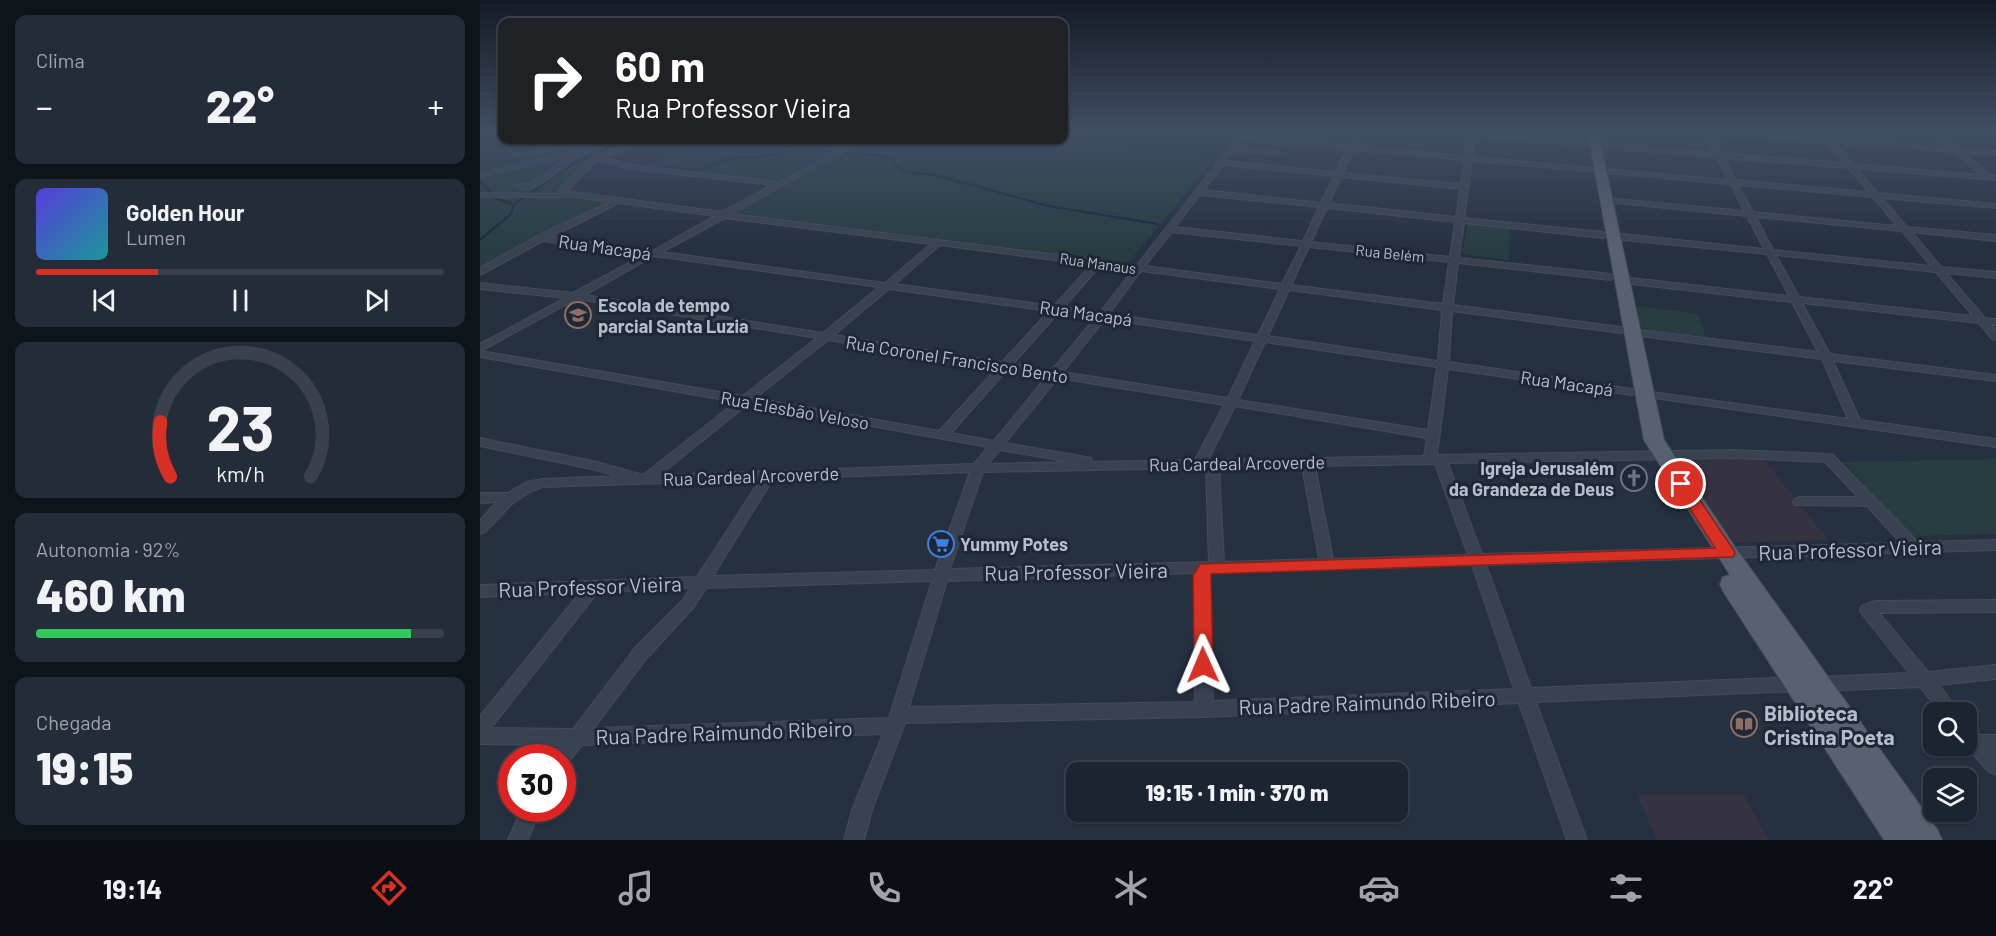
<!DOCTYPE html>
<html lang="pt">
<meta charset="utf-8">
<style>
:root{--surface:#1c2431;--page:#252c39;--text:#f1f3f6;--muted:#a0a4ab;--line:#3a414d;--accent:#d93025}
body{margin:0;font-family:Barlow,sans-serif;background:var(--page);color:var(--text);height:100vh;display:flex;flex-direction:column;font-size:22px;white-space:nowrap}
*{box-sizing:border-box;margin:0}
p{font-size:20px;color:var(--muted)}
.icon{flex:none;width:33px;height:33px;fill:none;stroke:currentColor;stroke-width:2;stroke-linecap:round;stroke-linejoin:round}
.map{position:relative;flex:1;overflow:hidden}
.details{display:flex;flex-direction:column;gap:15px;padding:15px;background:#0f141b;width:480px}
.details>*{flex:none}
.top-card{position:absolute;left:18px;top:18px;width:570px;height:126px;border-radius:12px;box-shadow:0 2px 4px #0004,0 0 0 2px var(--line);background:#202124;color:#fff;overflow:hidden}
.controls{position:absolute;left:1443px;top:702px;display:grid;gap:12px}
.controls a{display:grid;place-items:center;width:54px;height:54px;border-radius:12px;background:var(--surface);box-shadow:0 2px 4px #0004,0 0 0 2px var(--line);font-size:30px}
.speed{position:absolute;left:18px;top:744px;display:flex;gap:12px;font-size:30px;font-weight:700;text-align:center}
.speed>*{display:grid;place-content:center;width:78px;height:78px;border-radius:50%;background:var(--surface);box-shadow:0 2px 4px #0004,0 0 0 2px var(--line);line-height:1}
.speed .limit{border:9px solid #d22;background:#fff;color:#111}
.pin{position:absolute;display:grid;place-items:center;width:51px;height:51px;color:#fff;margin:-26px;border:3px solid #fff;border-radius:50%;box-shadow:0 2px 6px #0007}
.me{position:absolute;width:66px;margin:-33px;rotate:359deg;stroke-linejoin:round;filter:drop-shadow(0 0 4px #0008)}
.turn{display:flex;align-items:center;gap:21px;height:126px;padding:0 18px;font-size:27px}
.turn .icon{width:78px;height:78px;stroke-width:2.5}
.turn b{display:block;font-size:42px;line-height:51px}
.big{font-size:45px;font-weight:800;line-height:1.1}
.details .card{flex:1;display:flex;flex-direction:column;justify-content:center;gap:9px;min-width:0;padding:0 21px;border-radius:12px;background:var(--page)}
.details .dial{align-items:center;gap:0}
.dial svg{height:156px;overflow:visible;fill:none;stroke:var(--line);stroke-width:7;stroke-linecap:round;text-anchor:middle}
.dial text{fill:var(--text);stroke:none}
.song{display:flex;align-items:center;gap:18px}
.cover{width:72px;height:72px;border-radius:9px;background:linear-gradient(135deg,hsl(250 70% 55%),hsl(180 70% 35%))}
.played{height:6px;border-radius:3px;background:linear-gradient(90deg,var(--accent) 30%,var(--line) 30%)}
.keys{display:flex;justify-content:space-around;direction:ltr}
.heat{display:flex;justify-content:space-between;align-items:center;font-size:33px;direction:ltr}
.charge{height:9px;border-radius:4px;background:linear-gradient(90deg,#34c759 92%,var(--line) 0)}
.trip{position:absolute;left:586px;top:762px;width:342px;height:60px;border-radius:12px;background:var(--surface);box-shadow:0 2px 4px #0004,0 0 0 2px var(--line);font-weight:800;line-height:60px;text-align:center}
.tab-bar{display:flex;height:96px;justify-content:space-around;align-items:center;background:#0b0e14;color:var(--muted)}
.tab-bar .icon{width:42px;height:42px}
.tab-bar .selected{color:var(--accent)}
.tab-bar b{font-size:27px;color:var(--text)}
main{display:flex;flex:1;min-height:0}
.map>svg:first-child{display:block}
.medical{fill:#353242}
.green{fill:#273d42}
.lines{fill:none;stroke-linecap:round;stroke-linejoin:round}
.stream{stroke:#182640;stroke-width:2}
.minor-casing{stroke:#444b5a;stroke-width:2}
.primary-casing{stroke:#444b5a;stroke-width:2}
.minor{fill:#3a4251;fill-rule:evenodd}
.primary{fill:#586171;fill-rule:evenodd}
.route{fill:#d93025;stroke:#8d1f18;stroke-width:1.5}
.labels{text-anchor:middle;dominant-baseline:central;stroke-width:6;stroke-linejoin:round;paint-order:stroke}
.far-street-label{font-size:15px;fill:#b7bdcb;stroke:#1e2736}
.street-label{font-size:18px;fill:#b7bdcb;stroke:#1e2736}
.poi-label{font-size:18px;font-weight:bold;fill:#b7bdcb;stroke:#1e2736;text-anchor:start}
.near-street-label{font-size:21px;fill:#b7bdcb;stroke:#1e2736}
.near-poi-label{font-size:21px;font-weight:bold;fill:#b7bdcb;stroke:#1e2736;text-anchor:start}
</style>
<main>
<section class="details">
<div class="card"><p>Clima</p>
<div class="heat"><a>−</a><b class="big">22°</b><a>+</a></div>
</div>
<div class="card">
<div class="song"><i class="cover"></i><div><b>Golden Hour</b><p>Lumen</p></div></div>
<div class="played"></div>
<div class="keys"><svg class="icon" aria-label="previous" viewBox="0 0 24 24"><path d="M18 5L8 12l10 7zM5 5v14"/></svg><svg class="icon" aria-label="pause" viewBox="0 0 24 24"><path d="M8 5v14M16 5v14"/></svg><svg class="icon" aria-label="next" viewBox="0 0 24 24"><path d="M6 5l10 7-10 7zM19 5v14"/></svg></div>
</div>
<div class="card dial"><svg viewBox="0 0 100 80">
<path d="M14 69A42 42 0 1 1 86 69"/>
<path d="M14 69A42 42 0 0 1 9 41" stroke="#d93025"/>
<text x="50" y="56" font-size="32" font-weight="700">23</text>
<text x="50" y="72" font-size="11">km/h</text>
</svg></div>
<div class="card"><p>Autonomia · 92%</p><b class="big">460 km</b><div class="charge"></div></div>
<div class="card"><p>Chegada</p><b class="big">19:15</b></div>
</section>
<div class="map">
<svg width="1516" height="840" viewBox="0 0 1516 840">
<rect width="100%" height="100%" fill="#253041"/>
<!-- medical -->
<path class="medical" d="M1284,459L1348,540L1252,543L1195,461Z
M1157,795H1264L1289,840H1177Z"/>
<!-- green -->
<path class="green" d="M22,138L26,140L34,155L117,140H169C130,150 103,165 78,198L129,202L78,225L0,275V142Z
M225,140H369L373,141L297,181L165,166Z
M387,140H573L735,158L648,263L254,214Z
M988,223L1030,228L1029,260L982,254Z
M1156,306L1218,314L1226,337L1167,330L1160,326Z
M1516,459V534L1432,536L1363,462Z"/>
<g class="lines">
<!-- stream -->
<path class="stream" d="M413,164L424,171L459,176L568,206L678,224
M160,166L218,170L256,157L275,158L322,149L405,156L409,159
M0,181L16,199L34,204
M34,204L106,155L152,140
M0,240L31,214L34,204"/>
<defs>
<path id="minor" d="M761,133H767L765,136L869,146L875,133H881L875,146L985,156L988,136L972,135L969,133H995L1108,143L1110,144V146L995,137L992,157L1248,180L1236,157L1115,147L1112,145L1115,143L1234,153L1224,133H1230L1241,153L1365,163L1348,143L1239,135L1236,133H1263L1344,139L1347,136L1352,139L1469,148L1453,133H1460L1478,148L1516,151V155L1484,153L1511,175L1516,176V180L1377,169L1398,193L1516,204V208L1402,198L1427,227L1516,235V241L1432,232L1461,267L1516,272V278L1466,273L1505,318L1516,319V325L1511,324L1516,330V340L1512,339L1499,323L1322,303L1350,354L1516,375V381L1353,361L1380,420L1516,439V447L1160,396L1158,394L1160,392L1164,391L1368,419L1342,359L1152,335L1147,332L1152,329L1338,352L1312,302L1142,283L1137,280L1142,277L1309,296L1287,254L1133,239L1129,236L1133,233L1284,249L1267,216L1127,202L1123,200L1127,198L1264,211L1251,184L992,161L984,218L1123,232L1127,235L1123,238L984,223L979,258L1131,274L1136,277L1131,280L978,263L973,305L1141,327L1146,330L1141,333L972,311L969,362L1152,389L1158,392L1152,395L968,369L957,455L1255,450L1349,454L1353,455L1438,542L1516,540V550L1006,565L1051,688L1320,677L1326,679L1328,684L1326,689L1320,691L1056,702L1107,840H1087L1039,703L724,717L425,723L392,810L384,840H364L372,810L403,734L102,745L87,764L82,766V758H72L80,745L0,744V716L100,593L0,597V585L217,577L280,480L62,487L48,493L32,504L5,532L0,534V520L17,502L0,503V493H28L47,482L62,479L137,476L116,470L0,446V438L117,462L163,475L256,402L0,357V344L85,298L0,289V283L93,293L164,255L63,241L0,275V268L57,236L130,202L93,197H0V193L79,194V190L114,156L163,140H171L123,157L151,165L299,182L377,140H384L252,214L657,265ZM762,140L867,150L856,172L746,161L754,150L797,155L800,153L797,151L757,146ZM1355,143L1475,152L1501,175L1373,164ZM873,150L985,160L981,184L863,173ZM1244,158L1369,168L1389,192L1256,180ZM117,160L150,169L292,185L242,212L87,191ZM743,165L854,176L841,203L724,190ZM861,177L980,189L976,217L849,203ZM1258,185L1393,197L1417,226L1273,212ZM720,195L839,207L823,241L695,227ZM139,203L235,216L172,251L71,237ZM847,208L975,222L970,257L831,242ZM1276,217L1422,231L1451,266L1293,250ZM245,218L451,244L405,283L182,252ZM692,232L821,246L802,284L665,266ZM460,245L611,265L574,306L415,284ZM829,247L969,262L963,304L811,285ZM1296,255L1456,272L1493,316L1319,297ZM174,256L399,287L343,333L105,295ZM620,266L653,270L620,312L584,307ZM661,271L800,289L778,335L629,314ZM409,289L569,311L522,362L354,335ZM809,290L962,310L958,361L788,336ZM96,299L337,338L263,396L1,351ZM579,312L615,318L572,370L533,364ZM625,319L775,341L748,398L583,372ZM348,340L517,368L459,431L275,398ZM785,342L957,367L948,430L758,400ZM528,369L567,376L514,441L471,433ZM578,378L744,405L715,460L612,462L611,458L606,457L525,443ZM268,404L508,447L494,464L180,475ZM755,406L947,438L944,456L728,460ZM520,450L590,462L508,464ZM1255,458L1345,462L1378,497H1320L1315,499L1313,502L1315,505L1387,506L1421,543L1002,554L968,463ZM955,464L988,555L853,559L835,466ZM822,466L839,559L744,562L739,468ZM719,468H726L729,562L470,569L503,472ZM490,472L455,570L233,576L293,479ZM992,565L1034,689L733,701L729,576L731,573ZM716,573L715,702L429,707L467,581ZM452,581L409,718L114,728L167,658L213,608L226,588ZM210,588L203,600L155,648L93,729L11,728L118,592Z
M115,140L121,141L36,157L32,155Z
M130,141L132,142V144C121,149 108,153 97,158C79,168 55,198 34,186L38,184L52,183L90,156L3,176L0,175L3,172L96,151L99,153Z
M1516,600V612L1399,613L1448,672L1516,665V679L1459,685L1476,707L1479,712H1460L1440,687L1337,691L1331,689L1329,684L1331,679L1337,677L1429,673L1382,614L1380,610L1382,606L1395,601Z
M1486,724L1492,726L1500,735H1516V775L1509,772L1486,746Z
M42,808H61L48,840H28Z"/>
<path id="primary" d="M1108,133H1118L1184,440L1255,547L1457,829L1462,840H1404L1243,591L1240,584L1243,577L1250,575L1164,440Z"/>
</defs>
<!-- minor casing -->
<use href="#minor" class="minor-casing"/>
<!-- primary casing -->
<use href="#primary" class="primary-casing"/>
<!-- minor -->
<use href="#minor" class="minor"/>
<!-- primary -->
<use href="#primary" class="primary"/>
</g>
<!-- sky -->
<linearGradient id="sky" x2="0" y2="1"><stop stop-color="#141a24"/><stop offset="0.53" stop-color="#404e65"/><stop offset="1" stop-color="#404e65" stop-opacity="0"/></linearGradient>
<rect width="1516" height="250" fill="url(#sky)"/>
<!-- route -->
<path class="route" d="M1201,480L1207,481L1253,549L1255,553L1253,557L731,574L733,665L730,671L723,673L717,671L714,665L713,576L720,564L1235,548L1194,484Z"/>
<!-- icons -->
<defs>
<symbol id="school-ring" viewBox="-11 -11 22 22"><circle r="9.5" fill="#1e2736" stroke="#8d6e63" stroke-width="1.5"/><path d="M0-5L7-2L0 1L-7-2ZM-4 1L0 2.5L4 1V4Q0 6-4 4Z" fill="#8d6e63"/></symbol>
<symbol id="church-ring" viewBox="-11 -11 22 22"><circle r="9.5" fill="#1e2736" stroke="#6b7280" stroke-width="1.5"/><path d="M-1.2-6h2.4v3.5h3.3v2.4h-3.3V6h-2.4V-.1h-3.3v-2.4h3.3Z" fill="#6b7280"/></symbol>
<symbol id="supermarket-ring" viewBox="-11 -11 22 22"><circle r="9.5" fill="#1e2736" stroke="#3f7fe0" stroke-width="1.5"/><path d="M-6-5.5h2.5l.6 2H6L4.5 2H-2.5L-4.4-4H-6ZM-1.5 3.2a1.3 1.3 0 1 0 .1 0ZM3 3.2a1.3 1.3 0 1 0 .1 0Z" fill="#3f7fe0"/></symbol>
<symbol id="library-ring" viewBox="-11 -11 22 22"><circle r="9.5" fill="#1e2736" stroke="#8d6e63" stroke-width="1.5"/><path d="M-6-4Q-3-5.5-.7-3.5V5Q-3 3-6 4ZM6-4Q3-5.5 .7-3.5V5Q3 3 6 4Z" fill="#8d6e63"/></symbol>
</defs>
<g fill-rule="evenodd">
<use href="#school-ring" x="83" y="300" width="30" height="30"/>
<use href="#church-ring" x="1139" y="463" width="30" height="30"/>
<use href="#supermarket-ring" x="446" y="529" width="30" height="30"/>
<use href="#library-ring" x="1249" y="709" width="30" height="30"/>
</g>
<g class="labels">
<!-- far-street labels -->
<g class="far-street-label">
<text transform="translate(910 253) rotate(6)">Rua Belém</text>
<text transform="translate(618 263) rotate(8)">Rua Manaus</text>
</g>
<!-- street labels -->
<g class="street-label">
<text transform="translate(125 247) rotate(8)">Rua Macapá</text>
<text transform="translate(606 313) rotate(8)">Rua Macapá</text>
<text transform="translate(477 359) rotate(9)">Rua Coronel Francisco Bento</text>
<text transform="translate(1087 383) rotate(8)">Rua Macapá</text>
<text transform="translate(315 410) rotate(10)">Rua Elesbão Veloso</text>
<text transform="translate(757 463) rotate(-1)">Rua Cardeal Arcoverde</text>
<text transform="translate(271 476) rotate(-2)">Rua Cardeal Arcoverde</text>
</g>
<!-- poi labels -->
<g class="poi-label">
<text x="118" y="305">Escola de tempo<tspan x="118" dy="21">parcial Santa Luzia</tspan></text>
<text x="1134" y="468" text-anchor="end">Igreja Jerusalém<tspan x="1134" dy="21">da Grandeza de Deus</tspan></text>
<text x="480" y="544">Yummy Potes</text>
</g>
<!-- near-street labels -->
<g class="near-street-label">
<text transform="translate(1370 549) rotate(-2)">Rua Professor Vieira</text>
<text transform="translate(596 571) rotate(-1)">Rua Professor Vieira</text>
<text transform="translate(110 586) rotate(-2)">Rua Professor Vieira</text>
<text transform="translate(887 702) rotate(-2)">Rua Padre Raimundo Ribeiro</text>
<text transform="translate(244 732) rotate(-2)">Rua Padre Raimundo Ribeiro</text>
</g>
<!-- near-poi labels -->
<g class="near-poi-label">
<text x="1284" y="712">Biblioteca<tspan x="1284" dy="24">Cristina Poeta</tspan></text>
</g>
</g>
</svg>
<div class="controls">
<a><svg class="icon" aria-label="search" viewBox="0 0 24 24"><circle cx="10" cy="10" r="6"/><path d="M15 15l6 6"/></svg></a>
<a><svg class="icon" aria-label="layers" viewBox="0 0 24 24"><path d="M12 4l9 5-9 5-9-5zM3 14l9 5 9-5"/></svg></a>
</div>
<div class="speed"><div class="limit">30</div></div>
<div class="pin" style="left:1201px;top:484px;background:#d93025"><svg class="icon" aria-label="arrive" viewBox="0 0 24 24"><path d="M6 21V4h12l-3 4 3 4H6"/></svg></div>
<svg class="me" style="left:723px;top:665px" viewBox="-20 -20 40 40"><path d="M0-17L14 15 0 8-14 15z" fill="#d93025" stroke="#fff" stroke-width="4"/></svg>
<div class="trip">19:15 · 1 min · 370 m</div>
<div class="top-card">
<div class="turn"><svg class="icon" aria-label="right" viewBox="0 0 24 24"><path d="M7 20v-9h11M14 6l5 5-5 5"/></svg><div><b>60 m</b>Rua Professor Vieira</div></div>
</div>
</div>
</main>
<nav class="tab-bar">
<b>19:14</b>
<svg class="icon selected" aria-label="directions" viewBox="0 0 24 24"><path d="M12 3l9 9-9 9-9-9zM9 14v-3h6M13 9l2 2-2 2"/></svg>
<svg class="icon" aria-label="music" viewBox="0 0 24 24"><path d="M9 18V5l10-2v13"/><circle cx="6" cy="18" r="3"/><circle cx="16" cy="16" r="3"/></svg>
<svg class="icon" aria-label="phone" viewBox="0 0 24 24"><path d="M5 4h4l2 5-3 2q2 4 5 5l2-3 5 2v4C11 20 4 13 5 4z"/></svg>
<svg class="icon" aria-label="climate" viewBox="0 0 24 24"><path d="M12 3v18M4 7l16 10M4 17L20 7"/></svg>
<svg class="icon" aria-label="car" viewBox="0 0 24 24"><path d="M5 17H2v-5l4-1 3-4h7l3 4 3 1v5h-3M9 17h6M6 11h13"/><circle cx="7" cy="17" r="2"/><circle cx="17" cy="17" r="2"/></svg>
<svg class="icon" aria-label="filters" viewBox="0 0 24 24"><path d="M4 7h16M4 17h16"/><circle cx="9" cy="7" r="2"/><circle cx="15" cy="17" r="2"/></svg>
<b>22°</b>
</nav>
